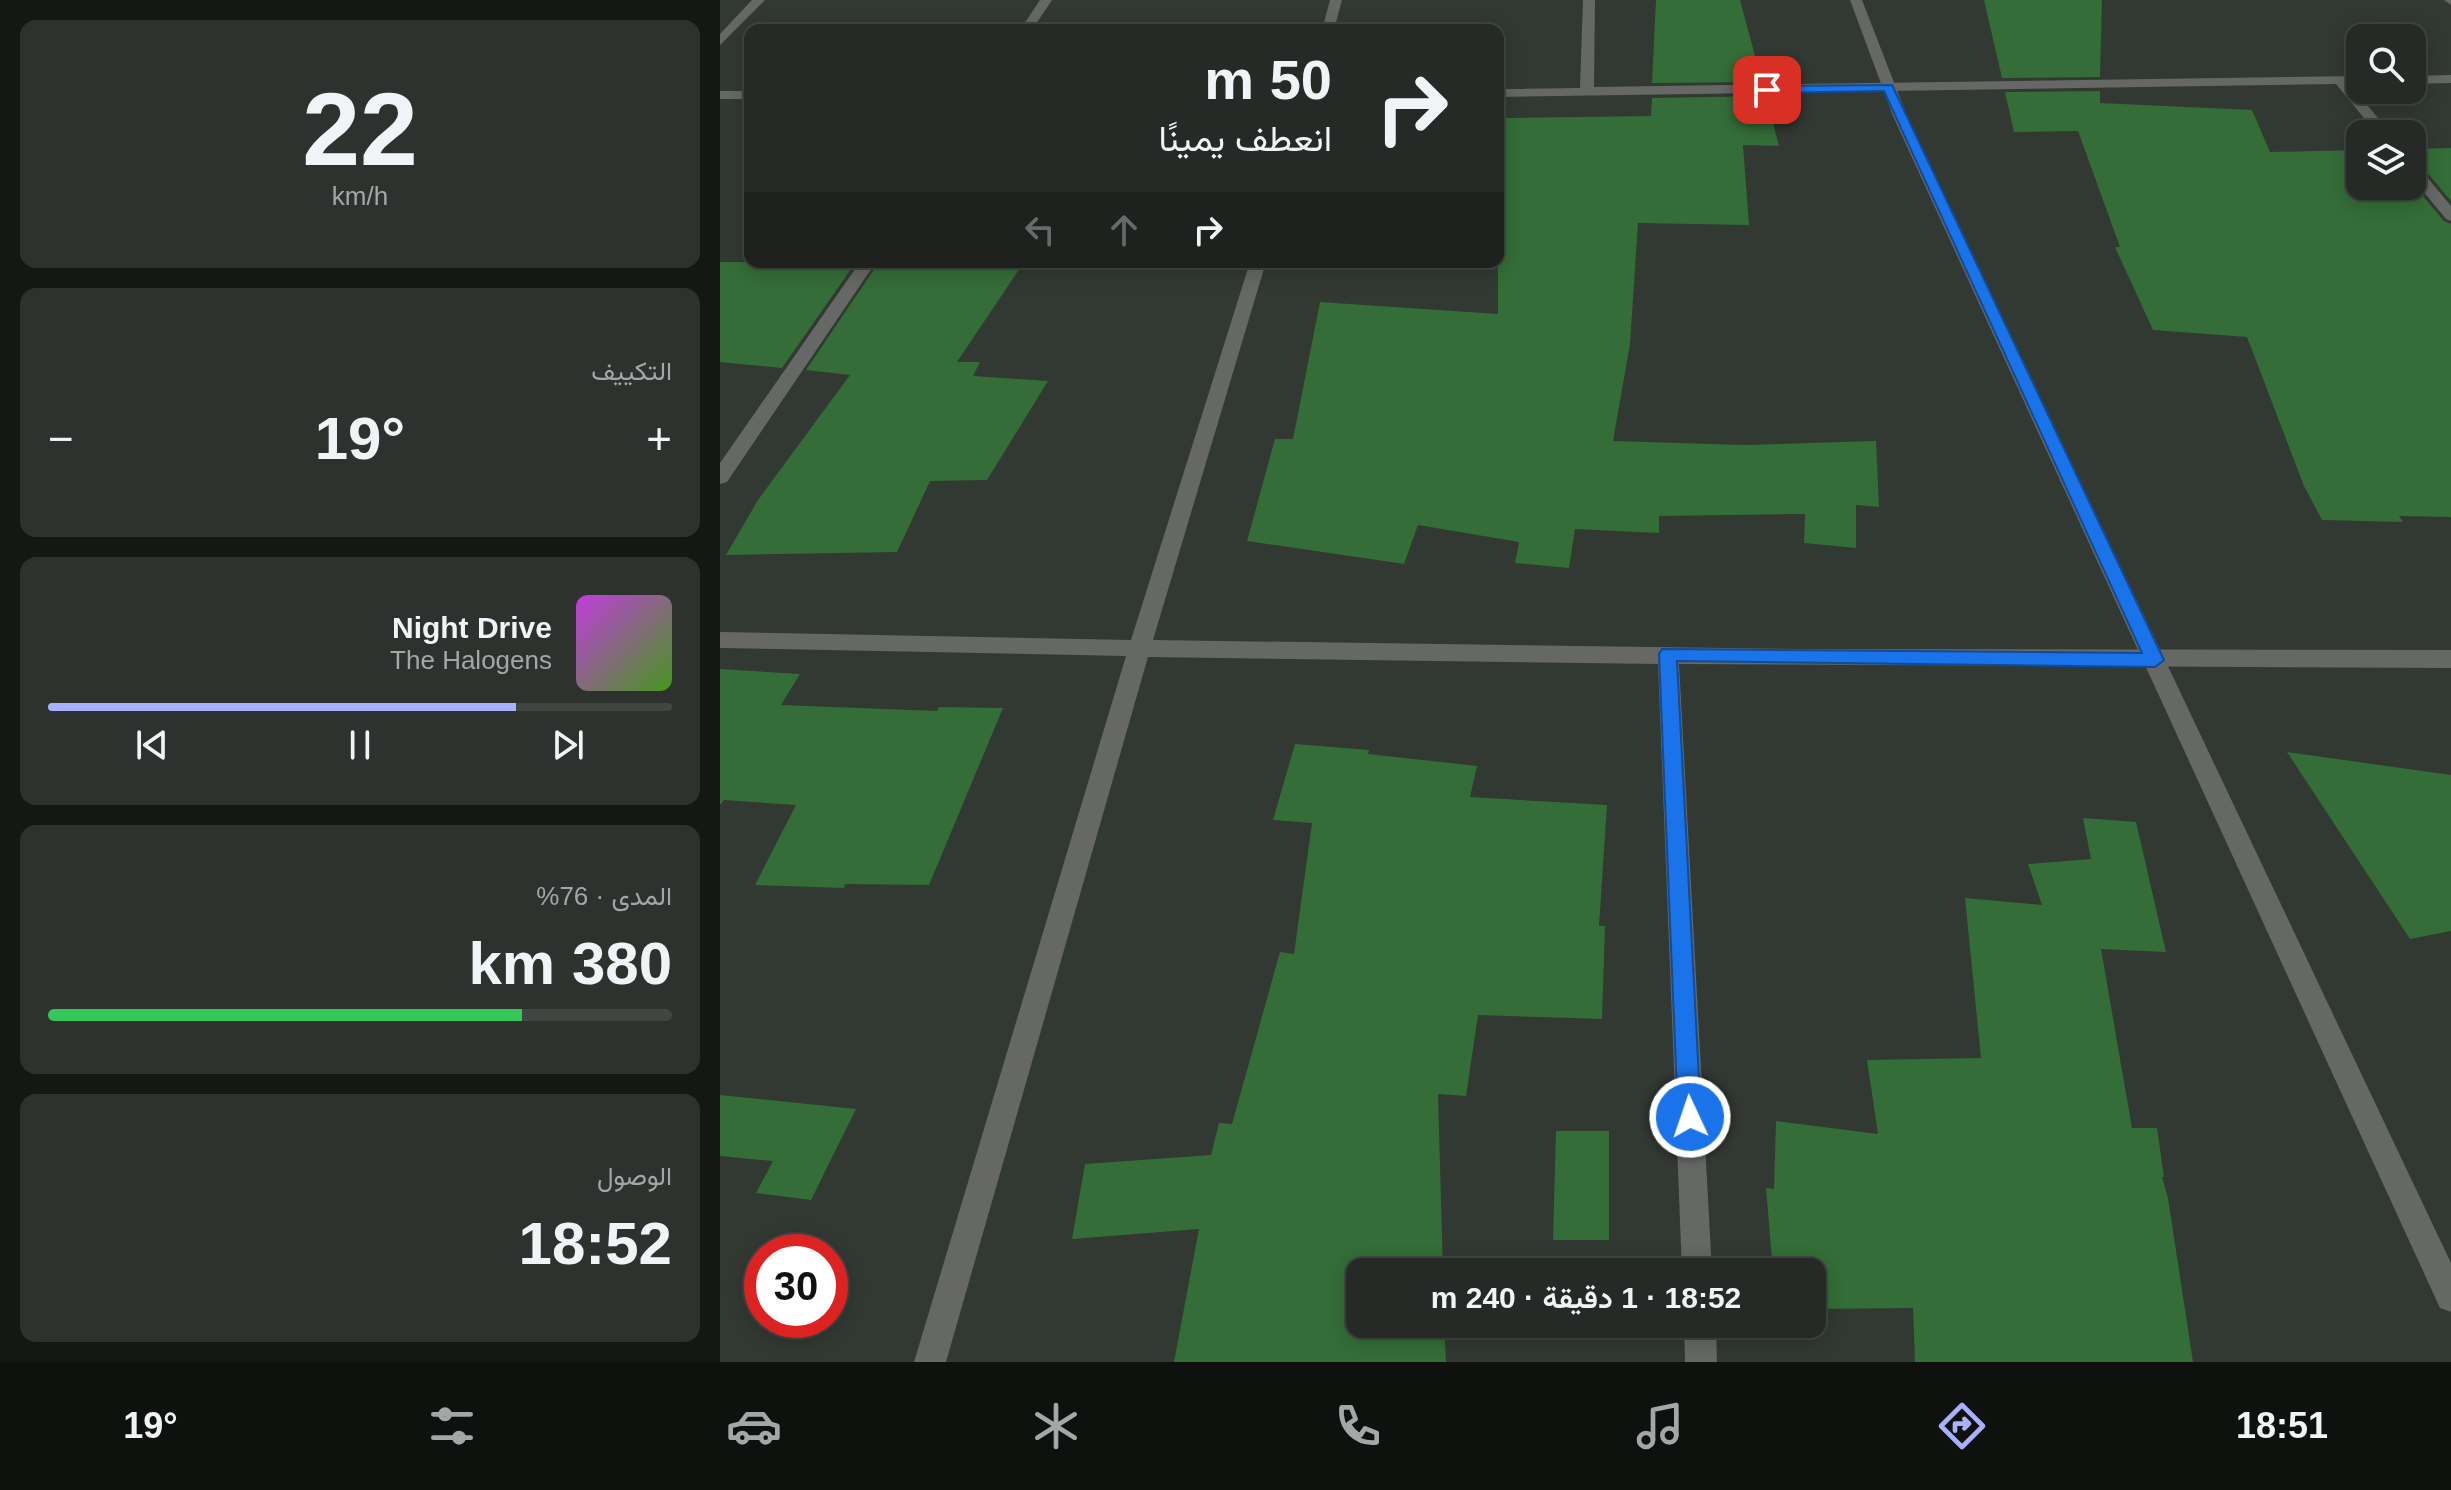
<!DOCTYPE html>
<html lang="ar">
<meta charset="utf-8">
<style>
:root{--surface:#262a26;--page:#2e322e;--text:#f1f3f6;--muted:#a4a7a7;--line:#424643;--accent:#a9b0fc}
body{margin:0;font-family:Helvetica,Vazirmatn,sans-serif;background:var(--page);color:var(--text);direction:rtl;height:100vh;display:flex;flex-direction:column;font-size:30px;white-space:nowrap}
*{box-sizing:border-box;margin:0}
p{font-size:26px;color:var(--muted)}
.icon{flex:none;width:44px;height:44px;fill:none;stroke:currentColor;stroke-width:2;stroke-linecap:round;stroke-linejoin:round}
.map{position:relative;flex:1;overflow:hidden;direction:ltr}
.sheet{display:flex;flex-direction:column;gap:20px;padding:20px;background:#151715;width:720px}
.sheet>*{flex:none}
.guide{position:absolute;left:24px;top:24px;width:760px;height:244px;border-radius:16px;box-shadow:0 4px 20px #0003,0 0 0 2px var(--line);direction:rtl;background:#262a26;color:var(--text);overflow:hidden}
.buttons{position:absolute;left:1626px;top:24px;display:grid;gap:16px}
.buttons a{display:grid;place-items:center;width:80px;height:80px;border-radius:16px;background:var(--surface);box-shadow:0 4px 20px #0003,0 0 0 2px var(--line);font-size:40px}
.speed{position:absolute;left:24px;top:1234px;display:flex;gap:16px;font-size:40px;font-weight:700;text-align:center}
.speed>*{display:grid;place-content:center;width:104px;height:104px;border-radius:50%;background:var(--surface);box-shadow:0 4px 20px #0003,0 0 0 2px var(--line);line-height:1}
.speed .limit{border:12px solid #d22;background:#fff;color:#111}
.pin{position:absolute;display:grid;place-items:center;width:68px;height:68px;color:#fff;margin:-34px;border-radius:16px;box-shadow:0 4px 12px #0006}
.me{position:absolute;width:88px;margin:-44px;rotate:357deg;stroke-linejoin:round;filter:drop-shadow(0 0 6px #0008)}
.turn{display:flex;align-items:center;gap:28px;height:168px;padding:0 40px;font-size:36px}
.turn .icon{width:104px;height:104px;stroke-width:2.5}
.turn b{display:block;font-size:56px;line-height:68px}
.lanes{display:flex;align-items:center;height:76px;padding:0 40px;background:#0003;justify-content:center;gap:40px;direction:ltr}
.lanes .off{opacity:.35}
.big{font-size:60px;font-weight:600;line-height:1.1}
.sheet .widget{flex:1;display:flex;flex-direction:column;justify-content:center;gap:12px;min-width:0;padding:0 28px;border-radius:16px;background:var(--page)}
.sheet .dial{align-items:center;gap:0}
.dial b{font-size:104px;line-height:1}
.song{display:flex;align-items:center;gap:24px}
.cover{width:96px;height:96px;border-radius:12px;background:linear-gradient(135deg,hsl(290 70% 55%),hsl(100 70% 35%))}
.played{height:8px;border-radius:4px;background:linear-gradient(90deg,var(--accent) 75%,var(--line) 75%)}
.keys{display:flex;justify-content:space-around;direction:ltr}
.heat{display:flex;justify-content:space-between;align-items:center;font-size:44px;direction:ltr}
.charge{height:12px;border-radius:6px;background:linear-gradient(90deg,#34c759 76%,var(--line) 0)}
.trip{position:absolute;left:626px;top:1258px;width:480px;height:80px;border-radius:16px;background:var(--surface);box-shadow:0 4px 20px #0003,0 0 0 2px var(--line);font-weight:600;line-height:80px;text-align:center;direction:rtl}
.tab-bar{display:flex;height:128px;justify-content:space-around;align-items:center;background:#0f110f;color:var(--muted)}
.tab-bar .icon{width:56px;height:56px}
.tab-bar .current{color:var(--accent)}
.tab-bar b{font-size:36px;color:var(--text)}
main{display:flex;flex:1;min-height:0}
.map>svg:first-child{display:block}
.building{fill:#346d37}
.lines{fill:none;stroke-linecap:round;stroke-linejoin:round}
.minor{fill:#656865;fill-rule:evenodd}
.tertiary{fill:#656865;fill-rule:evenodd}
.route{fill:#1a73e8;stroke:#114b97;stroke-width:2}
</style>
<main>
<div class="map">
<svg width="1731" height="1362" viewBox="0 0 1731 1362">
<rect width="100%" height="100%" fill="#323832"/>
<!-- building -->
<path class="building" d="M936,0H1020L1042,82L932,83Z
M1264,0H1382L1380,77L1282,78Z
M1380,91V103L1532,110L1550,152L1640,150V186H1692V183L1724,221L1731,224V517L1679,516L1683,522L1602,520L1584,486L1527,337L1433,330L1395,247H1400L1358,131L1294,132L1285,92Z
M1046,96L1059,146L1023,145L1029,225L918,223L910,344L893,441L1024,445L1156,441L1159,507L1136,505V548L1084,543L1085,514L939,516V533L855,529L849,568L795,563L799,542L698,525L684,564L527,541L555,439H573L600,302L778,314V189L784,118L931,116L932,98Z
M1731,148V201L1699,163L1692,161V149Z
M0,262H136L62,368L0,362Z
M159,262H304L237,362H260L253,376L328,381L267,480L210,481L177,552L6,555L38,500L130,375L86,370Z
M0,669L80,674L61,705L217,711L219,707L283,708L209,885L125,884L124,888L35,885L76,805L4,800L0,805Z
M575,744L649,750L648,754L757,766L750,797L887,805L879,926H885L882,1019L758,1015L746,1096L718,1094L723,1272H640V1324H724L726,1362H454L479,1229L352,1239L365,1164L491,1155L499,1123L512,1124L560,952L574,954L592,823L553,820Z
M1567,752L1731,775V931L1690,939Z
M1363,818L1416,822L1446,952L1381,949L1412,1128H1437L1444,1177H1442L1448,1198L1473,1362H1195L1193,1308L1092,1309V1272H1053L1046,1188L1054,1189L1056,1121L1158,1134L1147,1060L1261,1058L1245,898L1322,905L1308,864L1371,859Z
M0,1095L136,1109L91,1200L36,1193L53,1161L0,1156Z
M836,1131H889V1240H833Z"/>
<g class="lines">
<!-- minor -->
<path class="minor" d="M32,0H45L0,45V34Z
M320,0H332L312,30H300Z
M610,0H622L614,30H602Z
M863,0H875L874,87L1640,76V84H1630L1671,134H1657L1616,84L778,97V89L860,88Z
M1724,0H1731V5Z
M1731,75V83L1692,84V76Z
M0,91H30V99H0Z
M1692,164L1697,165L1731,206V221L1726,219L1692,178Z
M140,262H156L7,482L0,484V463Z
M530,262H546L433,640L1082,649L1731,650V668L959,664L992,1272H962L938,664L428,657L226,1362H194L406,656L0,648V632L411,640Z
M964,1324H996L997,1362H965Z"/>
<!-- tertiary -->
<path class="tertiary" d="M1130,0H1142L1187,116L1731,1263V1312L1720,1308L1173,116Z"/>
</g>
<!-- route -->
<path class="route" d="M1172,85L1444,660L1435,667L957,661L981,1117L978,1126L970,1129L962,1126L958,1117L939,654L942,649L1422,653L1164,91L1047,93L1042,90L1047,86Z"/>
</svg>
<div class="buttons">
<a><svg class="icon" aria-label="search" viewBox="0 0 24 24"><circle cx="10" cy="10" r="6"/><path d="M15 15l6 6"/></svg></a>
<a><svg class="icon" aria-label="layers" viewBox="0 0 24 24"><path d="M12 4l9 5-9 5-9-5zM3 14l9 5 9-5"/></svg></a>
</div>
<div class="speed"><div class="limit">30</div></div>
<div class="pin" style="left:1047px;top:90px;background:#d93025"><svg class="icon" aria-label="arrive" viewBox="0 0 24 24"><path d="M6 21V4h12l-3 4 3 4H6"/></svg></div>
<svg class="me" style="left:970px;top:1117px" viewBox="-20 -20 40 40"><circle r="17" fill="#1a73e8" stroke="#fff" stroke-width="3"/><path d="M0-11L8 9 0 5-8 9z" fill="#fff"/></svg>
<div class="trip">18:52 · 1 دقيقة · 240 m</div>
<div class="guide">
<div class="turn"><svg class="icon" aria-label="right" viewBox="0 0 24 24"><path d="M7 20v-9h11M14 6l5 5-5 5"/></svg><div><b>50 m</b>انعطف يمينًا</div></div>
<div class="lanes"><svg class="icon off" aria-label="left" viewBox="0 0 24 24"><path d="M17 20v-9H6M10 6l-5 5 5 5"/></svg><svg class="icon off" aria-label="ahead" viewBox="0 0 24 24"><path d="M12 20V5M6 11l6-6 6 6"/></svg><svg class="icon" aria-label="right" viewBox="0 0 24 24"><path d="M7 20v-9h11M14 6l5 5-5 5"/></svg></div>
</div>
</div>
<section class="sheet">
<div class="widget dial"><b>22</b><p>km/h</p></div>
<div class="widget"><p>التكييف</p>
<div class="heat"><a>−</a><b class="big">19°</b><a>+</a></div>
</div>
<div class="widget">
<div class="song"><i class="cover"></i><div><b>Night Drive</b><p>The Halogens</p></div></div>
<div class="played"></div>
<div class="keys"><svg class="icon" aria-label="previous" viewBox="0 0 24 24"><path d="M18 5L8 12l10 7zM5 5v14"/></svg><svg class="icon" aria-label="pause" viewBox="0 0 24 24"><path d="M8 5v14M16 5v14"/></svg><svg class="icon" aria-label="next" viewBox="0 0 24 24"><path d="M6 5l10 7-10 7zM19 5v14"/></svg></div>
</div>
<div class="widget"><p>المدى · 76%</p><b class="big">380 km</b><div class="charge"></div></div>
<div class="widget"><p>الوصول</p><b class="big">18:52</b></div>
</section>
</main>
<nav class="tab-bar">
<b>18:51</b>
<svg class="icon current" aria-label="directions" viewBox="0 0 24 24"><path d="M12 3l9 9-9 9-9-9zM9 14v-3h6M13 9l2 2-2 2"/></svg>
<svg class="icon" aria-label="music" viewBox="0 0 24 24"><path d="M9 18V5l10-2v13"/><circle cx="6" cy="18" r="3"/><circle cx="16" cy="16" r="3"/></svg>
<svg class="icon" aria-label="phone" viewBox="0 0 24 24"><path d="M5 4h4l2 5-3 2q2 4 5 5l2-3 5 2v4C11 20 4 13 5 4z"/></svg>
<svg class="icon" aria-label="climate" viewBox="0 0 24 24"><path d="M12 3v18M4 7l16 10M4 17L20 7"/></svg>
<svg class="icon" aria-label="car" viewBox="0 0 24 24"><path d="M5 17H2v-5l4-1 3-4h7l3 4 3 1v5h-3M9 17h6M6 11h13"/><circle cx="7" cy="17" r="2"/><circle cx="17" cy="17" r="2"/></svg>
<svg class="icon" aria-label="filters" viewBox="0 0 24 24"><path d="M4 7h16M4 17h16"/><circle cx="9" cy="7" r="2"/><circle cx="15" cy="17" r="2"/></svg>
<b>19°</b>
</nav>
